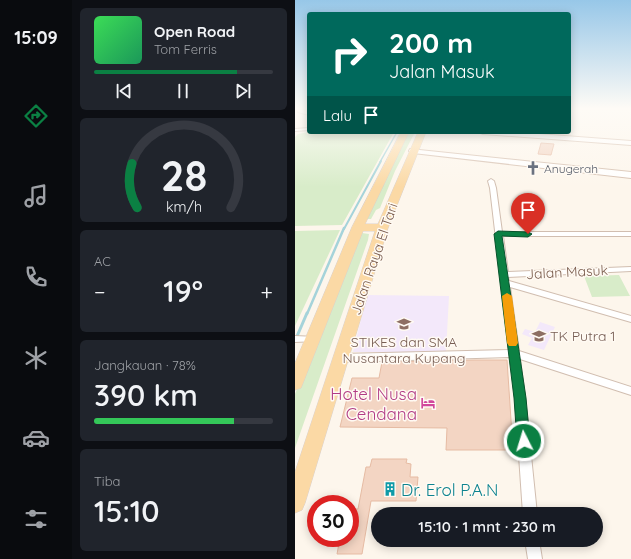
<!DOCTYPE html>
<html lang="id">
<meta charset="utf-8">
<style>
:root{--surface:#171b24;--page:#20242c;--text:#f1f3f6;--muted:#9ea1a6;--line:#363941;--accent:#0b8043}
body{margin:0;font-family:Quicksand,sans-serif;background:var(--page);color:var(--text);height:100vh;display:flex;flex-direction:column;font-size:15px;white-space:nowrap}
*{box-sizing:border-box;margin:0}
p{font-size:13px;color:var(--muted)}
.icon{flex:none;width:22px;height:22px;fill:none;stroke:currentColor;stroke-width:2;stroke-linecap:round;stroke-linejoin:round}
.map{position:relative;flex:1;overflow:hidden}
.panel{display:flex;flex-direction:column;gap:8px;padding:8px;background:#0d0f14;width:223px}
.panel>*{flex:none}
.top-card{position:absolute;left:12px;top:12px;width:264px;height:122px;border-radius:4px;box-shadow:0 2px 10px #0003;background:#00695c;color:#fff;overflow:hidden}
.speed{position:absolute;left:12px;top:495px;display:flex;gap:8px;font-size:20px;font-weight:700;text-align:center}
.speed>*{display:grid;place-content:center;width:52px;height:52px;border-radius:50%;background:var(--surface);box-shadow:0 2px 10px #0003;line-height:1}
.speed .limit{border:6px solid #d22;background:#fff;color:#111}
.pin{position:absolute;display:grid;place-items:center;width:34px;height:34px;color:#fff;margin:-41px -17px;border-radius:50% 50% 50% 0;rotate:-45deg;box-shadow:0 0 4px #0007}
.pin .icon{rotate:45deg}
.me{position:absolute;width:44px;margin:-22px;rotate:355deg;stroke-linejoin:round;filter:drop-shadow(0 0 3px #0008)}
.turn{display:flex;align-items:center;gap:14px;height:84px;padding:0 16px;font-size:18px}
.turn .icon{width:52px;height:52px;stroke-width:2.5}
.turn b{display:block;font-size:28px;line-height:34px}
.then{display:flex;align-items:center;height:38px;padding:0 16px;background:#0003;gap:8px;font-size:15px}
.big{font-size:30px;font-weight:600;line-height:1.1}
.panel .card{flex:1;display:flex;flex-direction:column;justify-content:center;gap:6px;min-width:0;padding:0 14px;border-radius:6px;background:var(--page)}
.panel .dial{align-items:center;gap:0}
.dial svg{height:104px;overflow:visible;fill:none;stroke:var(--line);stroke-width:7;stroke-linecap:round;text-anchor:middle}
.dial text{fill:var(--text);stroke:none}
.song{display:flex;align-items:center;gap:12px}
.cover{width:48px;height:48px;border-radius:6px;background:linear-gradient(135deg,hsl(130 70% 55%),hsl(150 70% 35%))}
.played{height:4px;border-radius:2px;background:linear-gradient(90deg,var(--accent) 80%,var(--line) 80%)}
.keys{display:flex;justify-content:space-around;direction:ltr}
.heat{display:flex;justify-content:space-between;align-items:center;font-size:22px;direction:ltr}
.charge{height:6px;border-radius:3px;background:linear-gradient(90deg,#34c759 78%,var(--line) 0)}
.trip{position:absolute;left:76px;top:507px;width:232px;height:40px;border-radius:20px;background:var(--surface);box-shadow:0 2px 10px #0003;font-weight:600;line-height:40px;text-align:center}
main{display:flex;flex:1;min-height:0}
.tabs{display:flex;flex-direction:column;width:72px;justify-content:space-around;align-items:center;background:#090b0e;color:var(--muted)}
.tabs .icon{width:28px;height:28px}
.tabs .selected{color:var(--accent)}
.tabs b{font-size:18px;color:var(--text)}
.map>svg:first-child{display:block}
.education{fill:#f3e8fa}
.green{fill:#d8ecc9}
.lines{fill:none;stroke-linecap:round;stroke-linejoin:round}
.stream-far3{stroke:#a5d3da;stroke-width:1.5}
.stream-far2{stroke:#a5d3da;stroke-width:2}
.stream-far1{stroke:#a5d3da;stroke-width:2.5}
.stream{stroke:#a5d3da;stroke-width:3}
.building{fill:#f3d5c3;stroke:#e6bba3}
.street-casing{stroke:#d1beb0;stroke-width:2}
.secondary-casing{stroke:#d6c0b0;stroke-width:2}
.primary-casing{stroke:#dad1cd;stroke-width:1}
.street{fill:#fff;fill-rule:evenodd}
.secondary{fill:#fff;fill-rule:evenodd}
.primary{fill:#fbd9a5;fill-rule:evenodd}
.route{fill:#0b8043;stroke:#07532c}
.slow{fill:#f59e0b}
.labels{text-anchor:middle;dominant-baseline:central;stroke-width:3;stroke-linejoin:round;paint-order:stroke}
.far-worship-label{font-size:12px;fill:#5b616d;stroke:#fffaf3;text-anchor:start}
.street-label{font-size:14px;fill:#7a5c4d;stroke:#fffaf3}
.education-label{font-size:14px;fill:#785e54;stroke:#fffaf3;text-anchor:start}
.near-hotel-label{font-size:17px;fill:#b23c85;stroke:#fffaf3;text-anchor:end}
.near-culture-label{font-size:17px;fill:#0d838f;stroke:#fffaf3;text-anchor:start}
</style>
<main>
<nav class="tabs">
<b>15:09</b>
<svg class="icon selected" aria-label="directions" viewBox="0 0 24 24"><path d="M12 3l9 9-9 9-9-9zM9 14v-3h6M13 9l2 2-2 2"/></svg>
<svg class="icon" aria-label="music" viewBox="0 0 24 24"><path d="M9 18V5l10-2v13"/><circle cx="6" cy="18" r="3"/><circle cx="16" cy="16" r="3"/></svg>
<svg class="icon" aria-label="phone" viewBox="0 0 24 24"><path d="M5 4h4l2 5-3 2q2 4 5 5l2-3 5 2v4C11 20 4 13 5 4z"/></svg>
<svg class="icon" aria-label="climate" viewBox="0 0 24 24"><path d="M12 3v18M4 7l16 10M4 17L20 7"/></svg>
<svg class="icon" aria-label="car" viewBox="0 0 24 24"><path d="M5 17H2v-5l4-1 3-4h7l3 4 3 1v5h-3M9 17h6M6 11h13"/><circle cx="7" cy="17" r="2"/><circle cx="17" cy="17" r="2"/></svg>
<svg class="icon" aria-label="filters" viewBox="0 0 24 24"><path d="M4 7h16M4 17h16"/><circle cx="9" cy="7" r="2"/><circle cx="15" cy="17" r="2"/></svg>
</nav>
<section class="panel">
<div class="card">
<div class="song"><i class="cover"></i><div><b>Open Road</b><p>Tom Ferris</p></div></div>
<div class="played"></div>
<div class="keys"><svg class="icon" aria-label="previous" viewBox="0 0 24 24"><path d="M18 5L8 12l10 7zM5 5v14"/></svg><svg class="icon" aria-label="pause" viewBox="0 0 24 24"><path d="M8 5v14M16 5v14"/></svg><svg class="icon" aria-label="next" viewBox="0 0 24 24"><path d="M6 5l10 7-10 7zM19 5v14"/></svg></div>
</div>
<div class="card dial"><svg viewBox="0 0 100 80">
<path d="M14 69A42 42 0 1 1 86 69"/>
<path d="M14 69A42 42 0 0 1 10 35" stroke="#0b8043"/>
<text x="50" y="56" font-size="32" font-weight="700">28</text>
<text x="50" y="72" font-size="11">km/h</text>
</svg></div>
<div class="card"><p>AC</p>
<div class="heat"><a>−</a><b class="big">19°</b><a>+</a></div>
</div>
<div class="card"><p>Jangkauan · 78%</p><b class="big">390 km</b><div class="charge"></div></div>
<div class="card"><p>Tiba</p><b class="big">15:10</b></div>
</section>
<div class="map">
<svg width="336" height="559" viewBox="0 0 336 559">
<rect width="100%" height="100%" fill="#fdf6ec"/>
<!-- education -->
<path class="education" d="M72,295L154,296L151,352H58Z
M245,322L260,327L249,350L233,345L237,338L227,334L230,329L240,332Z"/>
<!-- green -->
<path class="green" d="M14,132H99L47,225L0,226V137L3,134Z
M112,132H120L100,171L85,208L81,210L76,219H70Z
M45,230L0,326V231Z
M67,233L74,234L73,240L0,448V394L63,236Z
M324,275L335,296L297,297L289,276Z"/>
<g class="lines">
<!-- stream-far3 -->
<path class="stream-far3" d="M85,162L102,132"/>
<!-- stream-far2 -->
<path class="stream-far2" d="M49,229L86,161"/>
<!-- stream-far1 -->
<path class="stream-far1" d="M12,314L49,228"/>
<!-- stream -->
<path class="stream" d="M0,341L12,313"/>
</g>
<!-- building -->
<path class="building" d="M246,143L259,144L256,155L243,154Z
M179,360H212L218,450H151L152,428L45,427L57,378H84L87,362Z
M77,459H112L111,463L116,464L115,477H123L121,501H76L67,554H42L45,538H55V509H63L71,467H75Z"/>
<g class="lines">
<defs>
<path id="street" d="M1,108H5L14,113V115L3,112Z
M14,128V130L0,131V129Z
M196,179L199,181L201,188L207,232H336V236H208L213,272L336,267V271L213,277L214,281L336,316V322L215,287L224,351L336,387V395L225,359L230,397L242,514H228L220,397L215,357L46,362L43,361L41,358L43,355L46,354L214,350L195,188L193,181Z
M0,336L21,337L23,339L21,341L0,342Z
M230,540H244L247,559H233Z"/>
<path id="secondary" d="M184,132H217L336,141V145L188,134Z
M115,149L336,172V178L118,153L114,151Z"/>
<path id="primary" d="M106,132H114L70,224H83L123,132H131L93,228L10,503L7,510L0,513V472L80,231H68L8,383L6,388L0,390V363L57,227Z"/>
</defs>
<!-- street casing -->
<use href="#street" class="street-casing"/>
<!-- secondary casing -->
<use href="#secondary" class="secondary-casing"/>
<!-- primary casing -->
<use href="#primary" class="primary-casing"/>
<!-- street -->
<use href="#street" class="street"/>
<!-- secondary -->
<use href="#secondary" class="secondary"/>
<!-- primary -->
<use href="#primary" class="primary"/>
</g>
<!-- sky -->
<linearGradient id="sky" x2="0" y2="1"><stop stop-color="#97c7e8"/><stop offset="0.58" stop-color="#fefbf6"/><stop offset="1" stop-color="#fefbf6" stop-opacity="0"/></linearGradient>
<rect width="336" height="187" fill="url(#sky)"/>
<!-- route -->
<path class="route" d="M203,231L233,232L237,234L233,237L207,236L231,398L235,441L233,445L229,447L224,445L222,441L219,398L199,234Z"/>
<!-- slow -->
<path class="slow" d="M212,293L217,296L223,343L221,346H214L212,343L207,296Z"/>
<!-- icons -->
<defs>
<symbol id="church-bare" viewBox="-9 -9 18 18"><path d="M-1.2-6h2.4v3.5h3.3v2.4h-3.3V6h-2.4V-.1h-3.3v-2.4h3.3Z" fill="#6b7280" stroke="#fffaf3" stroke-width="2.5" paint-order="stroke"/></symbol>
<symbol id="university-bare" viewBox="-9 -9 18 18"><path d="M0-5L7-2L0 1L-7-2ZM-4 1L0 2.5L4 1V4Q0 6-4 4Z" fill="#8d6e63" stroke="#fffaf3" stroke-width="2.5" paint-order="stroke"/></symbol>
<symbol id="school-bare" viewBox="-9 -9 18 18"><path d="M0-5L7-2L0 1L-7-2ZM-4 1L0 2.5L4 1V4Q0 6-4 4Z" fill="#8d6e63" stroke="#fffaf3" stroke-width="2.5" paint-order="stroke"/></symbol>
<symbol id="hotel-bare" viewBox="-9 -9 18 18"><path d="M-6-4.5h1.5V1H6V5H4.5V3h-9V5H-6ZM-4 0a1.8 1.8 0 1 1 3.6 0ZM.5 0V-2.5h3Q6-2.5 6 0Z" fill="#d1479c" stroke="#fffaf3" stroke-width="2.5" paint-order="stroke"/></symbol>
<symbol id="building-bare" viewBox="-9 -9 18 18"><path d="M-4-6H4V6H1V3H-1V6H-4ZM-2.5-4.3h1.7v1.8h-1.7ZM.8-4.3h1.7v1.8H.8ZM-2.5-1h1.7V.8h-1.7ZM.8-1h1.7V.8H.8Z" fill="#0f9aa8" stroke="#fffaf3" stroke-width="2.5" paint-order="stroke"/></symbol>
</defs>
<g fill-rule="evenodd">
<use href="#church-bare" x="228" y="158" width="20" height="20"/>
<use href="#university-bare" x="99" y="314" width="20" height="20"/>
<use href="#school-bare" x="234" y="326" width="20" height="20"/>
<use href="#hotel-bare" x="123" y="393" width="20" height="20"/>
<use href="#building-bare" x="85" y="479" width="20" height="20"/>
</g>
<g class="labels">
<!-- far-worship labels -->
<g class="far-worship-label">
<text x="249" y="168">Anugerah</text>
</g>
<!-- street labels -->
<g class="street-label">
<text transform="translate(79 259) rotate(-71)">Jalan Raya El Tari</text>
<text transform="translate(272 272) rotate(-3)">Jalan Masuk</text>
</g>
<!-- education labels -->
<g class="education-label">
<text x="255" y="336">TK Putra 1</text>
<text x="109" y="342" text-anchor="middle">STIKES dan SMA<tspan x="109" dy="16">Nusantara Kupang</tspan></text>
</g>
<!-- near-hotel labels -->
<g class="near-hotel-label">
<text x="122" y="393">Hotel Nusa<tspan x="122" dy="20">Cendana</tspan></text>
</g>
<!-- near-culture labels -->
<g class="near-culture-label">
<text x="106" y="489">Dr. Erol P.A.N</text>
</g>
</g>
</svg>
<div class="speed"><div class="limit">30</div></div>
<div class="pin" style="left:233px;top:234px;background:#d93025"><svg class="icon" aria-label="arrive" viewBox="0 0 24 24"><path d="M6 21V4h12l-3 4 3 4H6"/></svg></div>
<svg class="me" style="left:229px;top:441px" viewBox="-20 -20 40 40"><circle r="17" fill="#0b8043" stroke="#fff" stroke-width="3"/><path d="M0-11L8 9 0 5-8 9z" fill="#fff"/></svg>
<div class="trip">15:10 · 1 mnt · 230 m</div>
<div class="top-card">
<div class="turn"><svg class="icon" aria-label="right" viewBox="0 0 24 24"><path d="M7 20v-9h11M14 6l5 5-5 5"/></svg><div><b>200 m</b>Jalan Masuk</div></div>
<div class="then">Lalu<svg class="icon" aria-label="arrive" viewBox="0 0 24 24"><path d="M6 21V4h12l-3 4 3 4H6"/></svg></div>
</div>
</div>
</main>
